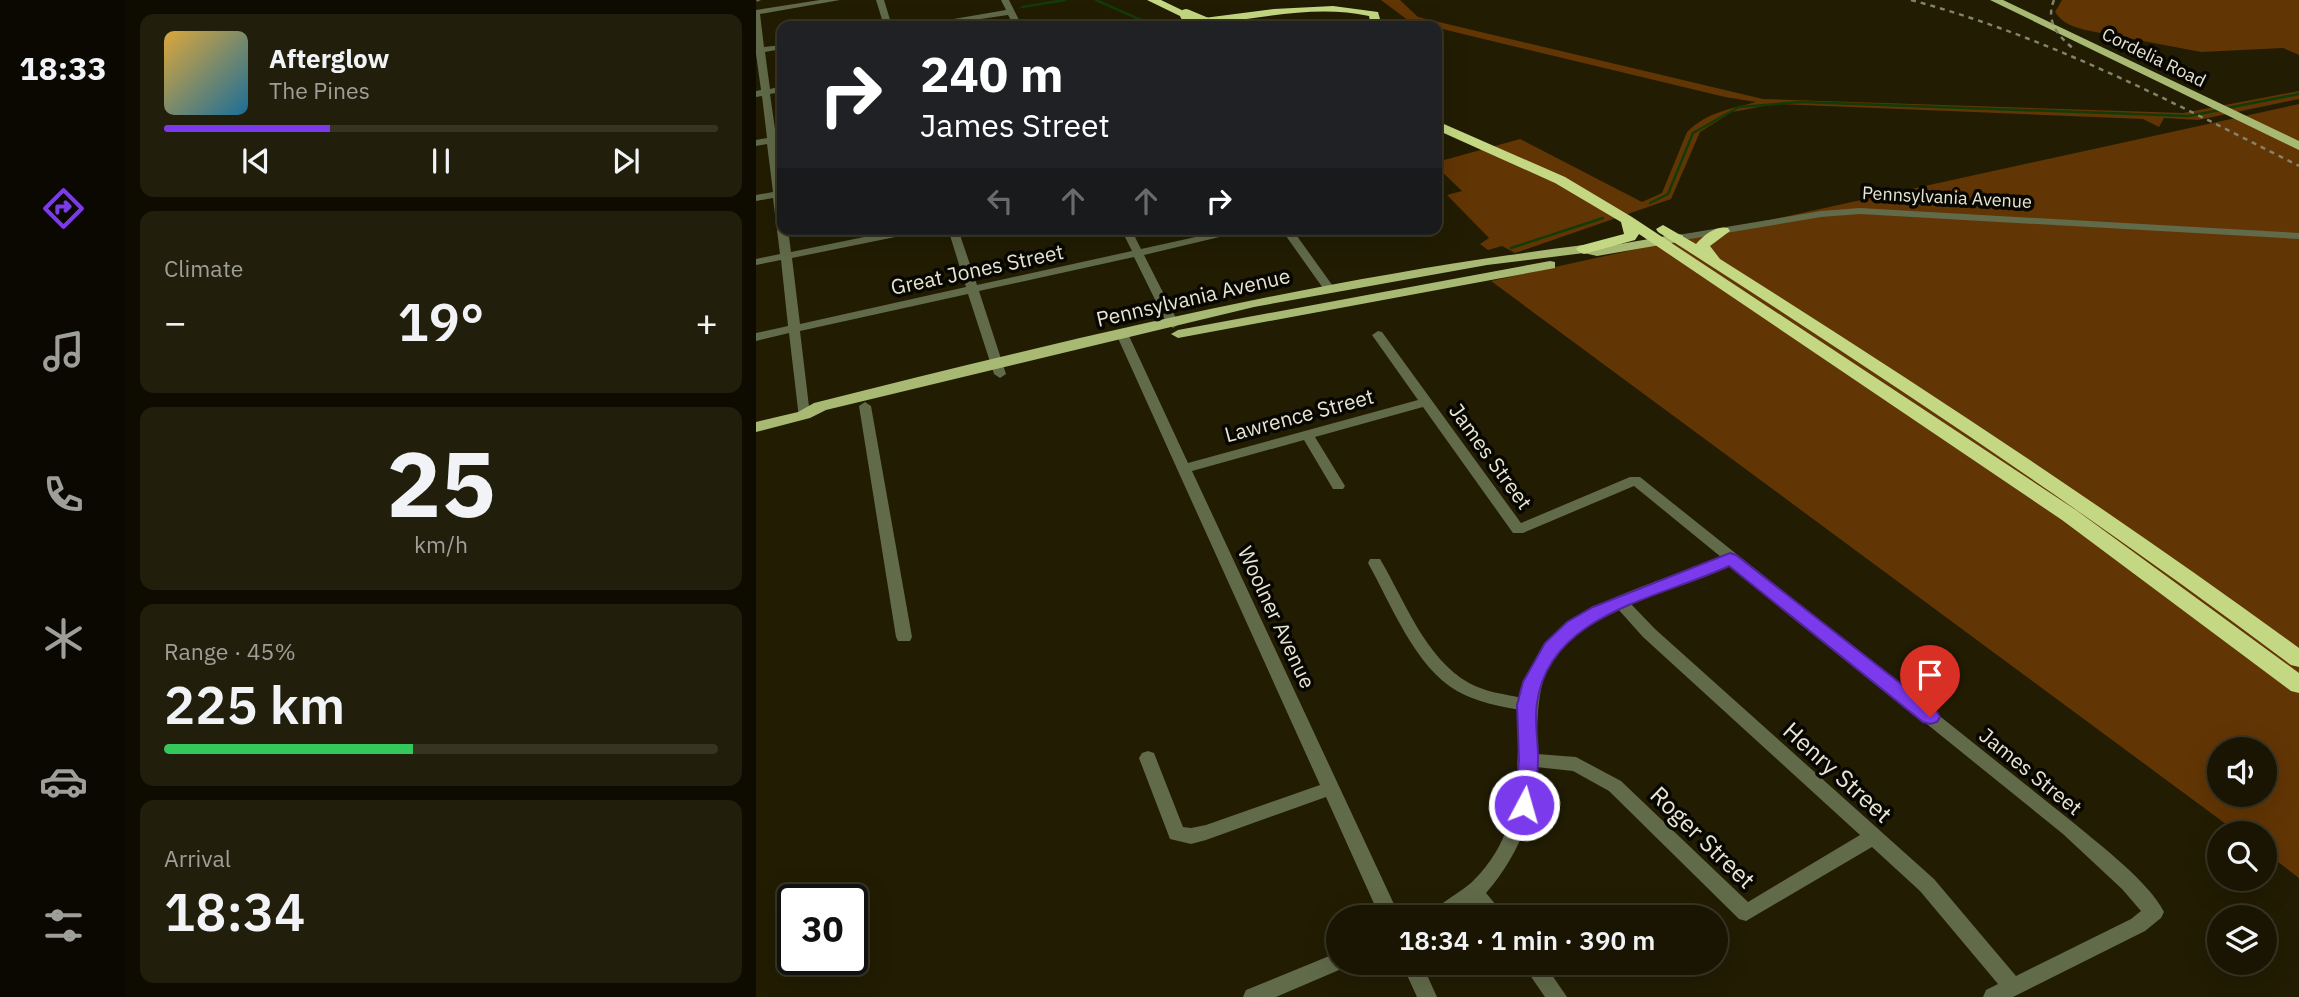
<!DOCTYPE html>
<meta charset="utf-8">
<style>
:root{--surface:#191502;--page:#221e0c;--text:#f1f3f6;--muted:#9f9f99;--line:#373424;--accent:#7c3aed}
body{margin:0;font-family:"IBM Plex Sans",sans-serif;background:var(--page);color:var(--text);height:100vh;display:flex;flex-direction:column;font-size:26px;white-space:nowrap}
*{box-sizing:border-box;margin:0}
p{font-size:23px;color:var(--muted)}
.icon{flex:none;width:38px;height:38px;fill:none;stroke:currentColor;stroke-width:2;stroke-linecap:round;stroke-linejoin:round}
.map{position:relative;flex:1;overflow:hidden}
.drawer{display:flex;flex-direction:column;gap:14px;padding:14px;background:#0e0c01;width:630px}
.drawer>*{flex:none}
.banner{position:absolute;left:21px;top:21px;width:665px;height:214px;border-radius:14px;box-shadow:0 7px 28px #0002,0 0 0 2px var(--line);background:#202124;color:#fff;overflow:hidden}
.controls{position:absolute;left:1451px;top:737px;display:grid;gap:14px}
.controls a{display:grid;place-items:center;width:70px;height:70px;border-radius:50%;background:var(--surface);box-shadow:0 7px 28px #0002,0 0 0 2px var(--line);font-size:35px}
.speed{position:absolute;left:21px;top:884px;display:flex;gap:14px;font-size:35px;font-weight:700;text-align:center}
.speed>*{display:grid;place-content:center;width:91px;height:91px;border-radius:50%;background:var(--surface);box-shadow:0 7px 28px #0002,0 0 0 2px var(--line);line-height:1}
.speed .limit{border:4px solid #111;border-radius:10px;background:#fff;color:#111}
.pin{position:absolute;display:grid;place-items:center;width:60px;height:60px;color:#fff;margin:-72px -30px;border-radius:50% 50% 50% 0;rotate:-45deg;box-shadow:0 0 7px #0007}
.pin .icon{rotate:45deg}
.me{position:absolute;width:77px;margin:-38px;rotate:6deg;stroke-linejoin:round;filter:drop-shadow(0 0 5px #0008)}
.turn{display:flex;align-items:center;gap:24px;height:147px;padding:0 28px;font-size:32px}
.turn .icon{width:91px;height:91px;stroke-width:2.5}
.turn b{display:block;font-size:49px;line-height:60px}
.lanes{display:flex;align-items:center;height:66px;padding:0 28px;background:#0003;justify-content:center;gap:35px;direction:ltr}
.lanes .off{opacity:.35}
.big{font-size:52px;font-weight:600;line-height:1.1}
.drawer .tile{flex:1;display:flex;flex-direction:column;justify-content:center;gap:10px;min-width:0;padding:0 24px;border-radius:14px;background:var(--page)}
.drawer .dial{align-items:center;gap:0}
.dial b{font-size:91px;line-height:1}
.song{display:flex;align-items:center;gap:21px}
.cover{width:84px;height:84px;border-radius:10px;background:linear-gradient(135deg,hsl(40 70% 55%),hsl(200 70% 35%))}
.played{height:7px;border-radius:4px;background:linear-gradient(90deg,var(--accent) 30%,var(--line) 30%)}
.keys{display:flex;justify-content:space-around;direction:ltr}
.heat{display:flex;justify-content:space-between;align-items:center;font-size:38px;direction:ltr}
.charge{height:10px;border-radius:5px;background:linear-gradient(90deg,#34c759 45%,var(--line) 0)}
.trip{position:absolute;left:570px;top:905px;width:402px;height:70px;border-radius:35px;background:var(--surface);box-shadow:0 7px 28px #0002,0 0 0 2px var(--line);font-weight:600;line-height:70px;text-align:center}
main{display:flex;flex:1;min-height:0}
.tab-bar{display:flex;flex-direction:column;width:126px;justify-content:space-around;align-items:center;background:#0a0801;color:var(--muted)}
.tab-bar .icon{width:49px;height:49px}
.tab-bar .current{color:var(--accent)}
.tab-bar b{font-size:32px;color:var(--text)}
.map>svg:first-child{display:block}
.green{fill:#623504;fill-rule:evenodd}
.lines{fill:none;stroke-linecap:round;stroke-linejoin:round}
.stream{stroke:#133b08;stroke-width:2.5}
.minor{fill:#616a49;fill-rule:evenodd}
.major{fill:#a7b972;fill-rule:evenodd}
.highway{fill:#c4d883;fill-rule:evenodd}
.rail{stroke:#85826c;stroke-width:2.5;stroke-dasharray:5 5;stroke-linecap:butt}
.highway-bridge{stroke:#c4d883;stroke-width:12}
.route{fill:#7c3aed;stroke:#51269a;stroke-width:2}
.labels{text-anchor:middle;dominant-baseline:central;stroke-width:7;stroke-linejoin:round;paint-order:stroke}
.far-street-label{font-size:18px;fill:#e7e5d4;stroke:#080701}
.street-label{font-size:21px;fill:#e7e5d4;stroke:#080701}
.near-street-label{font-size:24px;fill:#e7e5d4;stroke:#080701}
</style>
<main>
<nav class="tab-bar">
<b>18:33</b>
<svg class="icon current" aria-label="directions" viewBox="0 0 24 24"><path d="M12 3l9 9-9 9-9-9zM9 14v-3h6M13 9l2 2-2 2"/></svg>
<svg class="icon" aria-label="music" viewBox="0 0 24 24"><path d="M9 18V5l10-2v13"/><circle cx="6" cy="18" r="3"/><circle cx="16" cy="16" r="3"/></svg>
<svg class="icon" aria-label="phone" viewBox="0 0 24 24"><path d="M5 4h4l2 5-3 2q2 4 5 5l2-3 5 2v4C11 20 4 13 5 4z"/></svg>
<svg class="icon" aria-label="climate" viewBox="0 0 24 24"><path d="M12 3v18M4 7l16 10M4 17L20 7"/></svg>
<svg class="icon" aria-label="car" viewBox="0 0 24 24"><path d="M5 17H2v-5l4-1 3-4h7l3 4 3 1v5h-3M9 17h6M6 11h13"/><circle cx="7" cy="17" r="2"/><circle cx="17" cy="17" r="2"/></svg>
<svg class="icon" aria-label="filters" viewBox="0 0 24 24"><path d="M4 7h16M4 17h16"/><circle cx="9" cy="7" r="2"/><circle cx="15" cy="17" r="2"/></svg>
</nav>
<section class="drawer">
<div class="tile">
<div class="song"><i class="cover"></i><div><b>Afterglow</b><p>The Pines</p></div></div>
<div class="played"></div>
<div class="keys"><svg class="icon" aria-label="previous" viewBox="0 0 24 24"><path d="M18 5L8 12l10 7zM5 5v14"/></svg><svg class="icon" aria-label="pause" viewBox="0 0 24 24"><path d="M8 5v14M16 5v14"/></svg><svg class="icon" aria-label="next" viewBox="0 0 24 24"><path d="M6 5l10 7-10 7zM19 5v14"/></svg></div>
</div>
<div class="tile"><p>Climate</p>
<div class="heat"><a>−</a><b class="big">19°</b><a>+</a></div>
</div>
<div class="tile dial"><b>25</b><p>km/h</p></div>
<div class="tile"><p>Range · 45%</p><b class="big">225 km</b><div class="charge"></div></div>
<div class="tile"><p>Arrival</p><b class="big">18:34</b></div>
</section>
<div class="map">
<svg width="1543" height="997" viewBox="0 0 1543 997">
<rect width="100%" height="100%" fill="#211c02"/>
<!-- green -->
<path class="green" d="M625,0H644L662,17L1007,99L1427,113L1543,91V99L1442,120L1408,118L1403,127L1387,119L1019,104L976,112L944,132L915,199L759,253L746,246L732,250L724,244L733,238L691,195L706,191L681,167V162L764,139L886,202L906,193L931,132C951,112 975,109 1000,102L969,97L653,21Z
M1306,0H1543V55L1527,48L1445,52L1329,30C1316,26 1307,24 1299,12Z
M1543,104V878L1509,852L1508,833H1482L735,281ZM1463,749H1508V794H1463Z"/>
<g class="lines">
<!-- stream -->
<path class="stream" d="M340,0L394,24
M266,7L309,0
M1471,108L1543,94
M894,203L912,194L937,133L983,107L1044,102L1432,116L1464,110
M755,248L847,218"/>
<!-- minor -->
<path class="minor" d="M0,0H5L1,2Z
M64,0H84L4,14L8,47L26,45V49L9,52L14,89L26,86V92L14,94L20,136L26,135V141L21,142L26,186V229H32L35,252L147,229H169L164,232L36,258L44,324L210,287L192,229H202L221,285L376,251L365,229H375L385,249L476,229H497L388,255L423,324L417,328L411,324L378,257L223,291L250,374L244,378L238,374L212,294L44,331L54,415L53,418H43L33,333L0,341V333L32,326L25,260L0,265V259L24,254L17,198L0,201V195L17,192L11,144L0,146V140L11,138L6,96L0,97V91L5,90L0,54V10Z
M120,0H128L136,26H128Z
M245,0H253L266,26H258L252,15L176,26H157L250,10Z
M1104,208L1543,233V239L1104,214L1065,217L922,241L917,238L922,235L1065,211Z
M525,229H536L579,289L577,291H569Z
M622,331L626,332L765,523L874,477H884L1319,824C1345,846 1393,882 1408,912L1405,918L1389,931L1257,997H1227L1230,990L1242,984L1164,891L1116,847L990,921L983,919L853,791L817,771L780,767C778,816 762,856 730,893L750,917H728L717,904L698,917H672C677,907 707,891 717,881C768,831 759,774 764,710C743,706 720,702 701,691C659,667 635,604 612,563L614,559H624C649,601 669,658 713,683C729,692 748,694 766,698C782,606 893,588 965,557L878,486L767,533H757L667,407L559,437L589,486L587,489H577L548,440L436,471L644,917H624L570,797L450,840L435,844L414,839L383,758L386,753L392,751L398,753L427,827L435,828L450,825L564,785L361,336L367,332L373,336L432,463L662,400L616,335ZM974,565L1307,834L1366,889L1385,911L1375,919L1260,976L1178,879L899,629L875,604ZM862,609L887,637L1104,835L992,902L865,781L820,757L781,754C781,676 786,645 862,609Z
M109,402L115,406L156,637L154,641H142L140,637L103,406Z
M583,952V962H592L590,967L520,997H487L490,990Z
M645,962H665L681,997H661Z
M765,962H787L811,997H789Z"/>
<!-- major -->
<path class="major" d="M1234,0H1247L1543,141V150Z
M922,234L927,235V241L841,256L828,253L731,265L498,307L70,410L54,418L0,432V422L42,412L58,403C312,339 568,277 828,245L841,248Z
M794,261L799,262V268L422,338L415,334L422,330Z"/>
<!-- highway -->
<path class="highway" d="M391,0H405L436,15L426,17Z
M577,6L622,12L626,26H615L613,16C544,1 473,29 403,26L409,23L518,9Z
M681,121L809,177L876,217L1320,510L1543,673V693L1535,691L1306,520L883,234L879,240L828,254L823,252L820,249L823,246L868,234L865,222L799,183L681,130Z
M907,225L940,244C948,235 960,225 972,228L974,231L954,246L964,259C1161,383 1355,511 1543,648V667L1535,665C1330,511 1117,370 902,232L900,229Z"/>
<!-- rail -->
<path class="rail" d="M1155,0C1293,37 1416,102 1543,166
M1298,0C1289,22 1302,36 1319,50"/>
<!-- highway-bridge -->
<path class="highway-bridge" d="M430,15L454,25"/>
</g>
<!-- route -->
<path class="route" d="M974,553L980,555L1181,712L1184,717L1181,722L1174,724L1167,722L973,566C905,598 793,613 781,703C778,720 782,739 782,757C782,773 780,789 779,805L776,811L768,813L761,811L758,805L763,760L761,705L767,682L789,643L811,622L837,607Z"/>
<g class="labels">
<!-- far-street labels -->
<g class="far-street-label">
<text transform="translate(1398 57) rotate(26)">Cordelia Road</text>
<text transform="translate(1191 197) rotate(3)">Pennsylvania Avenue</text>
</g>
<!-- street labels -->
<g class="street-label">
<text transform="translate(221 269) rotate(-12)">Great Jones Street</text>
<text transform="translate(437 297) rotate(-13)">Pennsylvania Avenue</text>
<text transform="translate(543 415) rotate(-15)">Lawrence Street</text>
<text transform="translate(735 456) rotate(54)">James Street</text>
<text transform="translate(521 617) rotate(65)">Woolner Avenue</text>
<text transform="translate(1275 771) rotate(39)">James Street</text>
</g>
<!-- near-street labels -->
<g class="near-street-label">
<text transform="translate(1082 772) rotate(42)">Henry Street</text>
<text transform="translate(947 837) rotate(44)">Roger Street</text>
</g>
</g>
</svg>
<div class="controls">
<a><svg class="icon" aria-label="sound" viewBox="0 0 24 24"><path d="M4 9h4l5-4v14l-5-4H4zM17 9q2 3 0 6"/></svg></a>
<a><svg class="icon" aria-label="search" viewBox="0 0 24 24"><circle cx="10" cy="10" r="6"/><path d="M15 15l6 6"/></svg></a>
<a><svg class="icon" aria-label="layers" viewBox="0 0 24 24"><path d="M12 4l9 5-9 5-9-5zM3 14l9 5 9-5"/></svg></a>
</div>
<div class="speed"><div class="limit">30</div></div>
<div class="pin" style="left:1174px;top:717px;background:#d93025"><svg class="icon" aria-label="arrive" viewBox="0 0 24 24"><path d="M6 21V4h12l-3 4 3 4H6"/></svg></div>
<svg class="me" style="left:768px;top:805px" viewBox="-20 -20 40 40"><circle r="17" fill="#7c3aed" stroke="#fff" stroke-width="3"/><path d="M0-11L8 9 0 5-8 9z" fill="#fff"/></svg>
<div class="trip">18:34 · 1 min · 390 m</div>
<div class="banner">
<div class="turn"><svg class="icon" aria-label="right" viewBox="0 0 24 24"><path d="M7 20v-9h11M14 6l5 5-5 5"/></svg><div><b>240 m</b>James Street</div></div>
<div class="lanes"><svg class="icon off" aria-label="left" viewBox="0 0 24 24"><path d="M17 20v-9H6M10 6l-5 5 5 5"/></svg><svg class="icon off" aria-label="ahead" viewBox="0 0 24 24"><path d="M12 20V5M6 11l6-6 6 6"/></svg><svg class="icon off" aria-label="ahead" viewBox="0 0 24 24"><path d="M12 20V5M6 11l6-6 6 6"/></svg><svg class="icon" aria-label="right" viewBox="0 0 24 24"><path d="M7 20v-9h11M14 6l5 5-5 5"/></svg></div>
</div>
</div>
</main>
